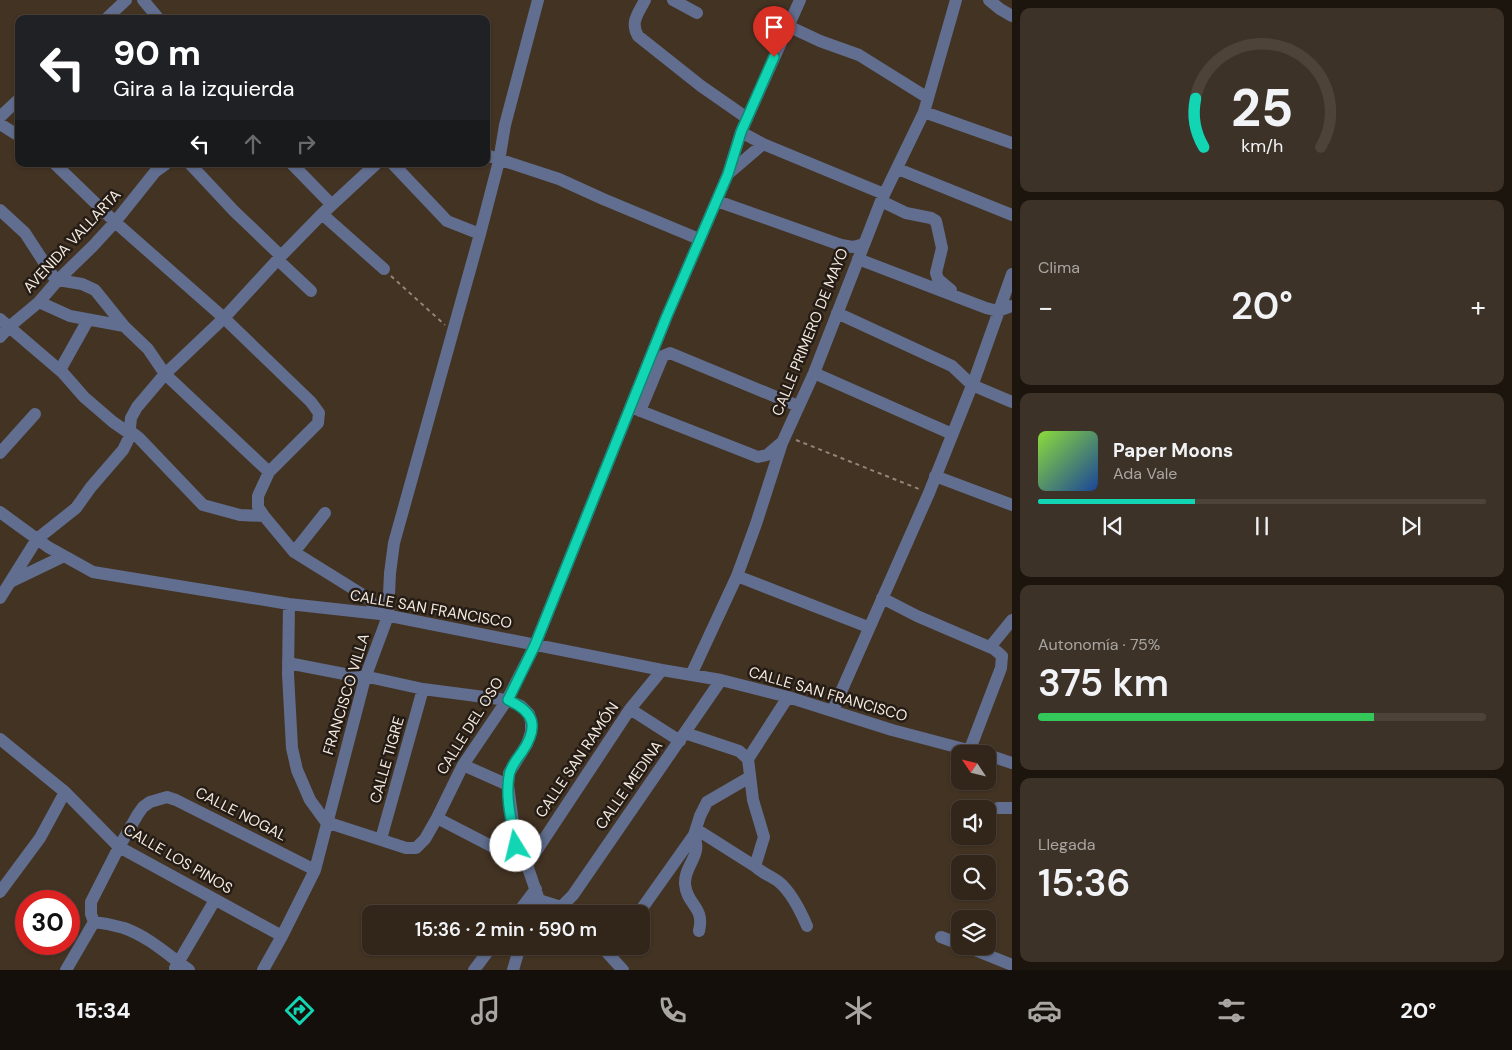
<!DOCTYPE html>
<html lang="es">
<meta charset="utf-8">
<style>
:root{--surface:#32261a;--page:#3d3227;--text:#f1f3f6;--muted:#a8a5a2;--line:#4d4339;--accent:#12d5b4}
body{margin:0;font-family:"DM Sans",sans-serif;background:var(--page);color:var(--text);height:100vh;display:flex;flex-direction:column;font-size:19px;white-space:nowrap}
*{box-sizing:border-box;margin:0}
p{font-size:16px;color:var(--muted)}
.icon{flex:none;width:28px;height:28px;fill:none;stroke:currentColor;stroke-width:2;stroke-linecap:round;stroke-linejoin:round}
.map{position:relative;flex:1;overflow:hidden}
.panel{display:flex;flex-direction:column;gap:8px;padding:8px;background:#1c150e;width:500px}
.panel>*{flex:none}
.guide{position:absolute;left:15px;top:15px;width:475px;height:152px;border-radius:10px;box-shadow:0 1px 4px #0004,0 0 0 1px var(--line);background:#202124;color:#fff;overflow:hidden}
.needle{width:32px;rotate:305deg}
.fabs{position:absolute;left:951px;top:745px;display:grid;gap:10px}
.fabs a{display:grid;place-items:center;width:45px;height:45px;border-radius:10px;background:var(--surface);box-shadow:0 1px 4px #0004,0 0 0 1px var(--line);font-size:25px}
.speed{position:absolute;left:15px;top:890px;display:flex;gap:10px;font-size:25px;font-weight:700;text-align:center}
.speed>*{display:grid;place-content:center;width:65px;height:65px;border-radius:50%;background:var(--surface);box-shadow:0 1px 4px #0004,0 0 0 1px var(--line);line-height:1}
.speed .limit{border:8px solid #d22;background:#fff;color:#111}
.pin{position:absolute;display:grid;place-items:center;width:42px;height:42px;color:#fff;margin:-51px -21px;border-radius:50% 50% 50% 0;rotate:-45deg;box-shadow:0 0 5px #0007}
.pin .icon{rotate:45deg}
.me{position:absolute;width:55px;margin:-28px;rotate:351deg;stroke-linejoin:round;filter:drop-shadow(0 0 4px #0008)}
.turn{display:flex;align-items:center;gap:18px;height:105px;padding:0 15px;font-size:22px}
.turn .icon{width:65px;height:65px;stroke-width:2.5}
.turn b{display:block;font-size:35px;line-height:42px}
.lanes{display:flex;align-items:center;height:48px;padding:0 15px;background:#0003;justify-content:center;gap:25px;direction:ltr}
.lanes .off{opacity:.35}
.big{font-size:38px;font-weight:600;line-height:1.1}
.panel .card{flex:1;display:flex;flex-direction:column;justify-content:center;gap:8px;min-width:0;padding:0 18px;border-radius:10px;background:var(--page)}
.panel .dial{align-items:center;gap:0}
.dial svg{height:130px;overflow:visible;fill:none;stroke:var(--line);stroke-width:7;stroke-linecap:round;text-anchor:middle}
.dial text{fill:var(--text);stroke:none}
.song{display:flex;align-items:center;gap:15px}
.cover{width:60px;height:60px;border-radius:8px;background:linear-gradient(135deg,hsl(90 70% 55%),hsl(220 70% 35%))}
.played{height:5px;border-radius:2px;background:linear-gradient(90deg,var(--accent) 35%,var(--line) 35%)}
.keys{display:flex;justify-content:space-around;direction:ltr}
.heat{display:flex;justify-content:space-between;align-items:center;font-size:28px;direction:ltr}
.charge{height:8px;border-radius:4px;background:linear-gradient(90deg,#34c759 75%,var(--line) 0)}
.trip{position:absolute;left:362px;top:905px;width:288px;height:50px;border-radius:10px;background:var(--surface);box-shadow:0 1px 4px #0004,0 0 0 1px var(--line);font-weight:600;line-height:50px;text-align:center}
.tabs{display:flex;height:80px;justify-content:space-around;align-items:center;background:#140f0a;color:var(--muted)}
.tabs .icon{width:35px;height:35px}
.tabs .current{color:var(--accent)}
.tabs b{font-size:22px;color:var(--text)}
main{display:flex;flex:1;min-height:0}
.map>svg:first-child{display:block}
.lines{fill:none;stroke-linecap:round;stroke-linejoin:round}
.path{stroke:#938679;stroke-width:2;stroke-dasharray:4 4;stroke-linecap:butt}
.minor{stroke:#616e8f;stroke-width:12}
.route-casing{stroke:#0c8a75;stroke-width:12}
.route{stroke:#12d5b4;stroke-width:9}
.labels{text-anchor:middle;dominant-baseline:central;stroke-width:5;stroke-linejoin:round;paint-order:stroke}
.street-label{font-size:15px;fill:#f5ebe1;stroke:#241c15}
</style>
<main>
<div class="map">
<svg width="1012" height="970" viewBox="0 0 1012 970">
<rect width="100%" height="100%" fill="#433323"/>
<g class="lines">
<!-- path -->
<path class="path" d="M391,276L445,325
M796,440L919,489"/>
<!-- minor -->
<path class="minor" d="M143,0L159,19
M645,0C638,14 630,22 638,36L701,86L747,118
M673,0L697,13
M989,0L1000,9L1012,16
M106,19L126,0
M788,26L820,41L859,55L928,98
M924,112L1012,143
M0,117L19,99
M0,124L19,136
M741,132L763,144L884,194
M486,155L559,179L603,199L699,239
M55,164L115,222L224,318L311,402L319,413L318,423L269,472
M190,164L234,211L281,256
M292,164L332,205
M393,164L447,221L480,234
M898,169L1012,215
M728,174L763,144
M717,201L841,245L853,247L864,244
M881,201L906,213L931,218L936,221L942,248L936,273L938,279L951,290
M0,210L25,233L53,276L58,280L82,284L95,290L124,326L148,349L165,374L269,472L258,496V507L264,516L294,552L368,598L380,614
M322,214L384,269
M858,259L986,308L998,311L1012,306
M278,260L311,291
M39,302L70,316L124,326
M837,313L952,366L972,385L1012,402
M0,319L63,373L84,397L113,422L129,433L134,434L139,438L203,505L240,515L264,516
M0,337L9,327L39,302L58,280L93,246L115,222L155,172L166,164
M60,370L88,320
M814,373L952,434
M633,408L758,457L767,455L781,443
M640,411L663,356L670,353L798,406
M0,453L35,414
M935,476L1012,505
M0,512L48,547L93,572L289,604L380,614L662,670L721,680L788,697L892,730L983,754
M294,552L325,513
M737,576L868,627
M10,582L64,556
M0,598L37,539L76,508L91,487L123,450L129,438L131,418L137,407L165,374L224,318L281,256L322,214L376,164
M882,598L917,616L994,649L1002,656L1001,668L970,749
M289,604L288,674L292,748L297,770L310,800L326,822L406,848H416L425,839L437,818L463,765L507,700L535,645L666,318L728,174L741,132L800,0
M990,647L1012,620
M288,663L365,678H373L423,689L507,700L521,706L529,714L531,722V732L527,744L509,773L508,785
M691,675L737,576L756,524L782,443L814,373L881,201L924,112L956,0
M630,709L680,741
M833,710L929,493L975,378L1012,274
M685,733L739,751L748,759L753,800L764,837L756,863V867C763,874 772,876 779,882C791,892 801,912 807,926
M0,739L65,792L119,847L282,936
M988,755L1012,763
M748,759L788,697
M463,765L508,785L518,859
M998,808H1012
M437,818L522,862
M696,829L756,867
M694,835C703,856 684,865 685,884C687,906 705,906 699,931
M381,839L423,689
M0,892L40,838L65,792
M539,900L527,865L630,709L662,670
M539,900L561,907L568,914
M561,907L573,895L721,680
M517,914L536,889
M533,914L539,900
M638,914L694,835L700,816L707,802L750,777
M94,922C104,923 114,925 124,928C149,937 168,955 189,970
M941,937L960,944
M601,946L623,970
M965,946L1012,965
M175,968L215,900
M66,970L94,922L91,914V902L119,847L138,814L143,807L150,802L167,797L176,800L315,870
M263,970L282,936L315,870L365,678L388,616L390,573L394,543L480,234L499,161L505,125L538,0
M474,970L492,946
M513,970L520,946"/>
</g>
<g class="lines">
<defs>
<path id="route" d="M516,846C512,824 505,798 509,776C510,767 517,759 522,752C539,727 535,712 508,700L535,645L666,318L728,174L741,132L774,57"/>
</defs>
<!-- route casing -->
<use href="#route" class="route-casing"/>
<!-- route -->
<use href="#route" class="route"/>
</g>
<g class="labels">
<!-- street labels -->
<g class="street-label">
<text transform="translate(72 241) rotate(-47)">AVENIDA VALLARTA</text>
<text transform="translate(810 332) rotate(-68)">CALLE PRIMERO DE MAYO</text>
<text transform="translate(431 609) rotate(10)">CALLE SAN FRANCISCO</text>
<text transform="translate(346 694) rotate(-73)">FRANCISCO VILLA</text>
<text transform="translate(828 694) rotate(16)">CALLE SAN FRANCISCO</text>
<text transform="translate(470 726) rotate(-58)">CALLE DEL OSO</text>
<text transform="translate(387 760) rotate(-74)">CALLE TIGRE</text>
<text transform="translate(577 760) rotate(-56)">CALLE SAN RAMÓN</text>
<text transform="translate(629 785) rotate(-55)">CALLE MEDINA</text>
<text transform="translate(241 814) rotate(27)">CALLE NOGAL</text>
<text transform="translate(178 859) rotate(30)">CALLE LOS PINOS</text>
</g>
</g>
</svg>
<div class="fabs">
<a><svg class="needle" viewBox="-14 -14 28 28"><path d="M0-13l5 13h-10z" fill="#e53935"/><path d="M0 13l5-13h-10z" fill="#a8a5a2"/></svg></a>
<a><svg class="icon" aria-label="sound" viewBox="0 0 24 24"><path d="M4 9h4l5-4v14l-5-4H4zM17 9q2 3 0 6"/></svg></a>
<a><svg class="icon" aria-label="search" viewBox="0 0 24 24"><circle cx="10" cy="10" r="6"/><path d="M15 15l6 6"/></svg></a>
<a><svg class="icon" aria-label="layers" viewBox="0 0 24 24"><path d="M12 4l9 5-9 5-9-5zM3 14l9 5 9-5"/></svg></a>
</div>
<div class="speed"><div class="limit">30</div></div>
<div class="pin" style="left:774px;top:57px;background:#d93025"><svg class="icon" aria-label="arrive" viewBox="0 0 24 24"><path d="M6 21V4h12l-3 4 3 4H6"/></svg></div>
<svg class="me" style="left:516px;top:846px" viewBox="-20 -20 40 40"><circle r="19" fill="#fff"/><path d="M0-13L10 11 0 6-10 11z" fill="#12d5b4"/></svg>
<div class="trip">15:36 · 2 min · 590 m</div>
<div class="guide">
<div class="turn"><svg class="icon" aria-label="left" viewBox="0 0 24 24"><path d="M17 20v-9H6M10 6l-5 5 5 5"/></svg><div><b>90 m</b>Gira a la izquierda</div></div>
<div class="lanes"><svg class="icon" aria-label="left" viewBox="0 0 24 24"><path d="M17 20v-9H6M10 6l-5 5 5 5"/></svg><svg class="icon off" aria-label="ahead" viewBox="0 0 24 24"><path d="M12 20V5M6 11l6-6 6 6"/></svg><svg class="icon off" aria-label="right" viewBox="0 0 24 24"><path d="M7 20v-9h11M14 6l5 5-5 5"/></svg></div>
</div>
</div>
<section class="panel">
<div class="card dial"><svg viewBox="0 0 100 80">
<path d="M14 69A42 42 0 1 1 86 69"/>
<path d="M14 69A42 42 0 0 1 9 39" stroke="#12d5b4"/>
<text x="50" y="56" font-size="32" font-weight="700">25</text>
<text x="50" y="72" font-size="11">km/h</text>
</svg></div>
<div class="card"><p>Clima</p>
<div class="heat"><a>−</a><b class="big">20°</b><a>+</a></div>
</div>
<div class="card">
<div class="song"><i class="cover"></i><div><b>Paper Moons</b><p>Ada Vale</p></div></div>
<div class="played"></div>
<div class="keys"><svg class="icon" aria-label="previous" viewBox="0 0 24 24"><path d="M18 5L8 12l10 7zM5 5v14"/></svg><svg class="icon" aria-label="pause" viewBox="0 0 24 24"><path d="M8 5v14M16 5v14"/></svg><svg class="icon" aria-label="next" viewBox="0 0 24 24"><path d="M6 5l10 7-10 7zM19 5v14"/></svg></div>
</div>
<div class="card"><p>Autonomía · 75%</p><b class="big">375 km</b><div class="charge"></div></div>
<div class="card"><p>Llegada</p><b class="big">15:36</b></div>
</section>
</main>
<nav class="tabs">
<b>15:34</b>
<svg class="icon current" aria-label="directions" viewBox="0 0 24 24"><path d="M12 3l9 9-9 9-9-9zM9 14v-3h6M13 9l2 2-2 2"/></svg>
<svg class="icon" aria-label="music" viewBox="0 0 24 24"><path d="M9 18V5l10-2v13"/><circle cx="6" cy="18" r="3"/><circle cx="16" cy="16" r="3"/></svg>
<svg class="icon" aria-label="phone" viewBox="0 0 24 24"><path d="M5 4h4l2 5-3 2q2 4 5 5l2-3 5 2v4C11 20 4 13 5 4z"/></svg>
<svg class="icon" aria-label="climate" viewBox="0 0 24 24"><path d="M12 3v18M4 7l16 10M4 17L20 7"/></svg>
<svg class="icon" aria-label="car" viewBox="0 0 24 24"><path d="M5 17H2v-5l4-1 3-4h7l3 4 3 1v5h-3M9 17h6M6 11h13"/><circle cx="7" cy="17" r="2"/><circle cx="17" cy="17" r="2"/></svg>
<svg class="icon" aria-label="filters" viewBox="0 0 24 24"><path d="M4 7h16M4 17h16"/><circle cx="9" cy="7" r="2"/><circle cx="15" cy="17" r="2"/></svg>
<b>20°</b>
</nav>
